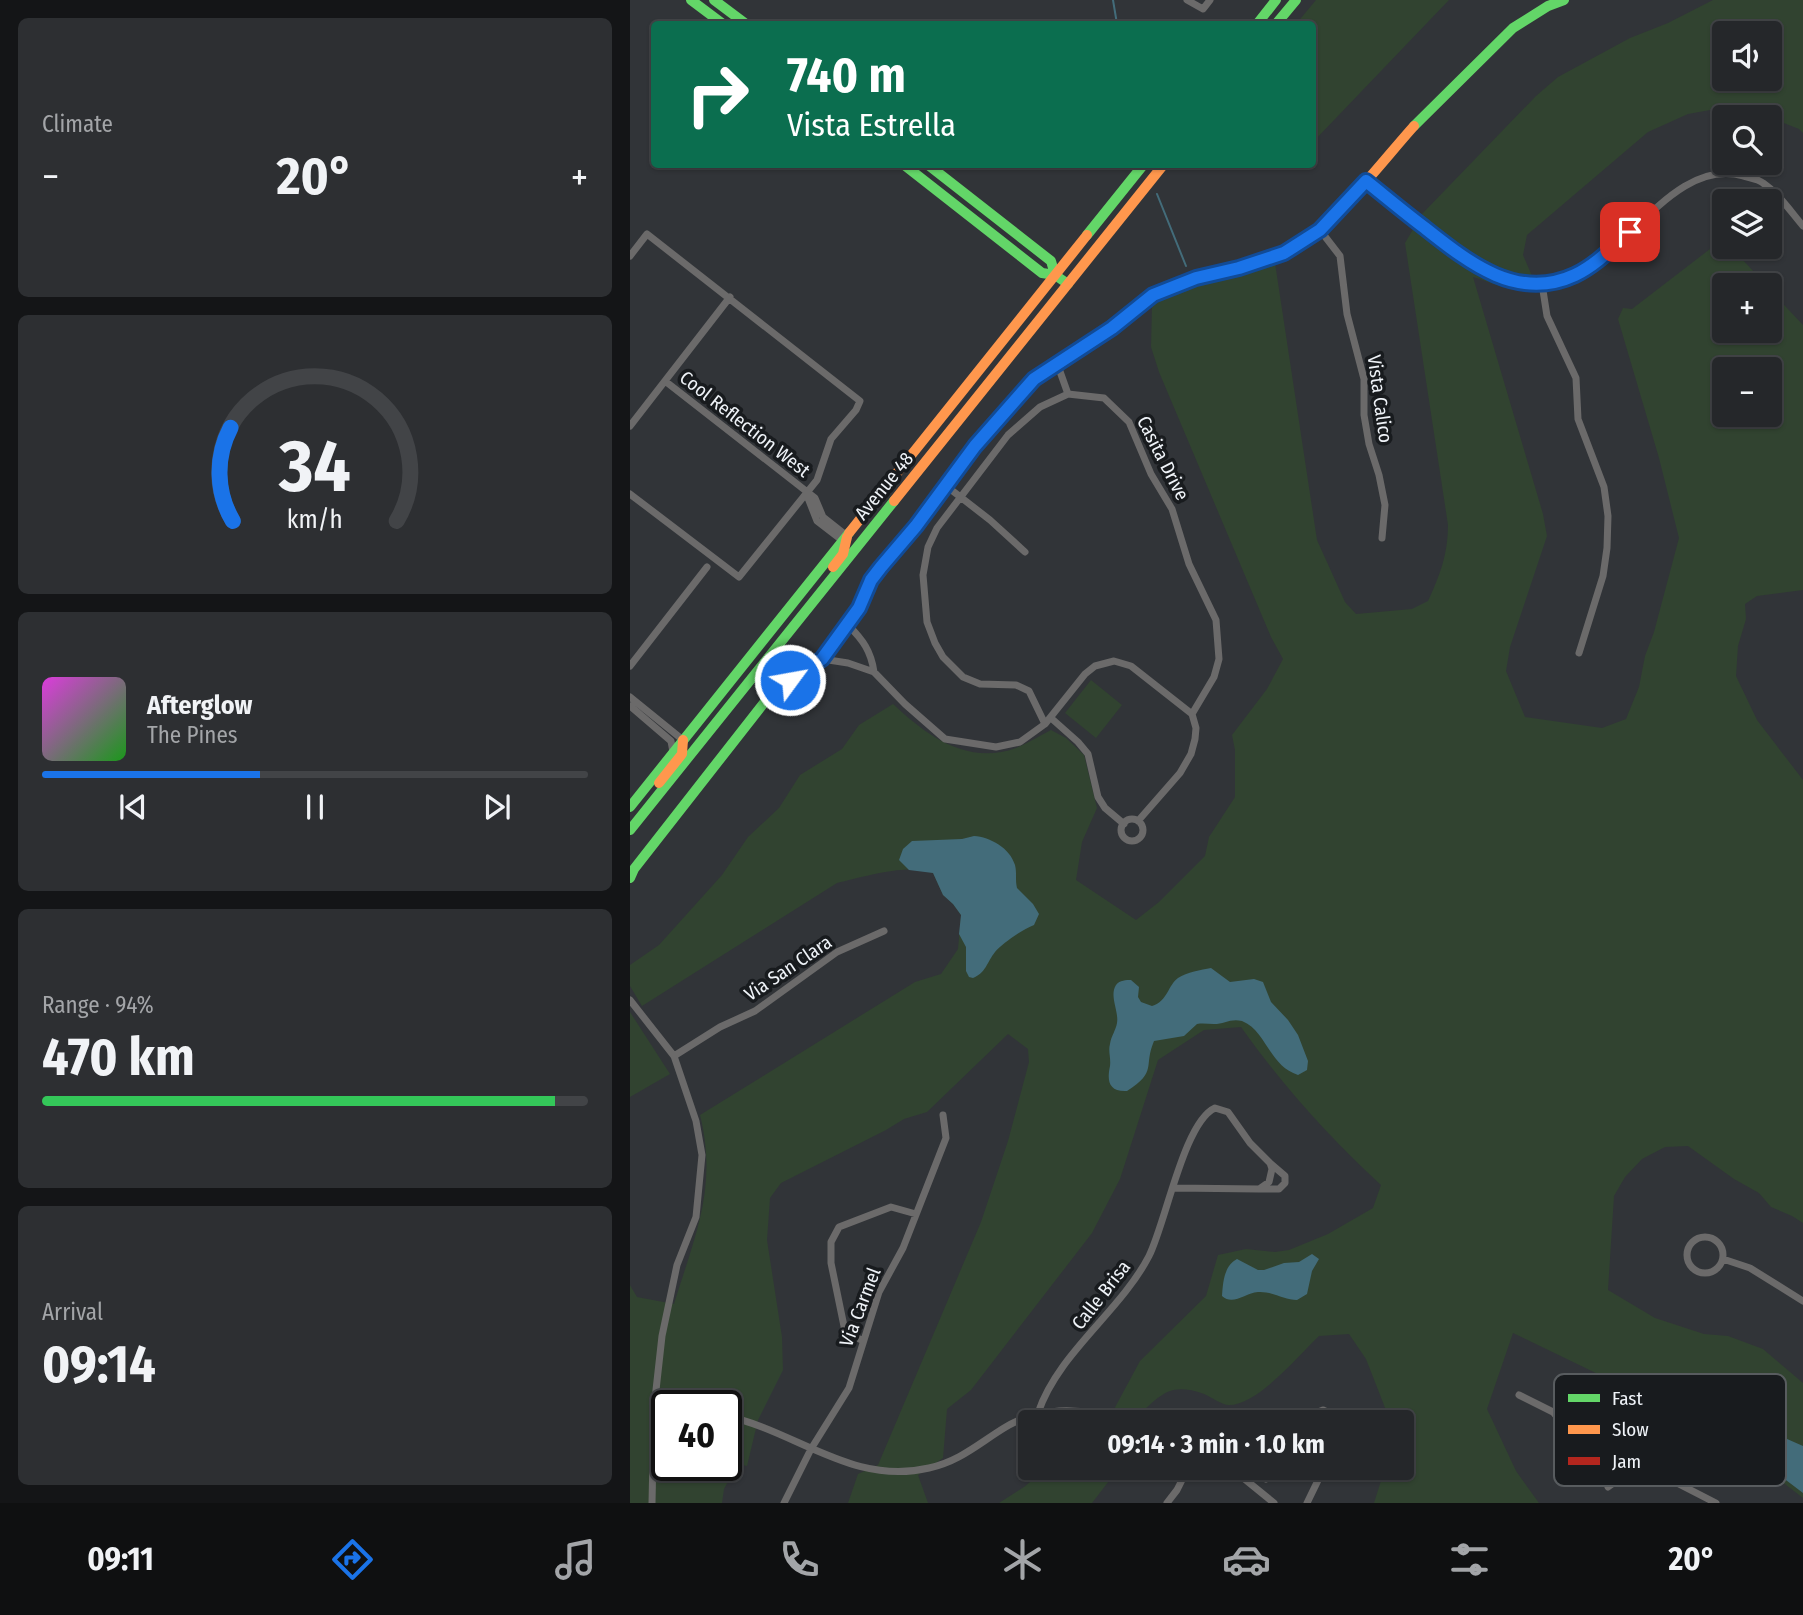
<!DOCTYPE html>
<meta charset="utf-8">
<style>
:root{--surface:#25272a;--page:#2d2f32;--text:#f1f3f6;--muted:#a3a5a8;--line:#424447;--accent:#1a73e8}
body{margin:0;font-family:"Fira Sans Condensed",sans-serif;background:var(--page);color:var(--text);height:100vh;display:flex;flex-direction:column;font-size:26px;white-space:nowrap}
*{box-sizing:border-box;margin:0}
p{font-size:23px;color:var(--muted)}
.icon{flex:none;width:38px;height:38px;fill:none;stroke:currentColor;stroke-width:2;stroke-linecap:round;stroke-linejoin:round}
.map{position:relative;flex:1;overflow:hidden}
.details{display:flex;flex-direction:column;gap:18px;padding:18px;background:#141517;width:630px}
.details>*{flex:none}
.banner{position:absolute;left:21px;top:21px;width:665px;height:147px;border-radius:7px;box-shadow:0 2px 5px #0004,0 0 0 2px var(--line);background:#0b6e4f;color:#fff;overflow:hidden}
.buttons{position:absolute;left:1082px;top:21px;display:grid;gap:14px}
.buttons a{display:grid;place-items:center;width:70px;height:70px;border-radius:7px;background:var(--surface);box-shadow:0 2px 5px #0004,0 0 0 2px var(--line);font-size:35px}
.speed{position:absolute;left:21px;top:1390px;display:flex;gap:14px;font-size:35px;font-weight:700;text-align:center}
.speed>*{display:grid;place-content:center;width:91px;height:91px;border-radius:50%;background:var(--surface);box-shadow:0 2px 5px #0004,0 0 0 2px var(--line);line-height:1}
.speed .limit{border:4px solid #111;border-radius:10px;background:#fff;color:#111}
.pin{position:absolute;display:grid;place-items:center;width:60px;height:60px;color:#fff;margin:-30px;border-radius:14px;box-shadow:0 4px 10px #0006}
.me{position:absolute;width:77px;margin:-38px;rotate:58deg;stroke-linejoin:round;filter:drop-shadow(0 0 5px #0008)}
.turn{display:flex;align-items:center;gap:24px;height:147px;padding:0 21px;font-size:32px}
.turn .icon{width:91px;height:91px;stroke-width:2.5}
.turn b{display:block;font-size:49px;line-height:60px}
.big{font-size:52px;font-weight:700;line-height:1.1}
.details .tile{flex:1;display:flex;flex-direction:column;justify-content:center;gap:10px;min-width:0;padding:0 24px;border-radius:10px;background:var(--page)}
.details .dial{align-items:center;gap:0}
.dial svg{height:182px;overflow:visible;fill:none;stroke:var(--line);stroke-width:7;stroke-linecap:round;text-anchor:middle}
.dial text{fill:var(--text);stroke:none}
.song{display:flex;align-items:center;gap:21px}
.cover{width:84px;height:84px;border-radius:10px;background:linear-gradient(135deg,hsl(300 70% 55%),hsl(120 70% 35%))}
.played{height:7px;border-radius:4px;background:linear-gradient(90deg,var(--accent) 40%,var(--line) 40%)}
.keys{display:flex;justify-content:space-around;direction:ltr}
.heat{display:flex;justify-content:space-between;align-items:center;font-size:38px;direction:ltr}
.charge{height:10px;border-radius:5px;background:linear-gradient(90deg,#34c759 94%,var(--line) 0)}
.trip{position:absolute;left:388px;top:1410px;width:396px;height:70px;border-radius:7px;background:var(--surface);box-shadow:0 2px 5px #0004,0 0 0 2px var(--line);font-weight:700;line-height:70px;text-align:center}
.menu{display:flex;height:112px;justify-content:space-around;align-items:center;background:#0f1011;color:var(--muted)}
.menu .icon{width:49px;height:49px}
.menu .selected{color:var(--accent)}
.menu b{font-size:32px;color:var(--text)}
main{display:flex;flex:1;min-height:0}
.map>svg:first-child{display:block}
.grass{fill:#314330;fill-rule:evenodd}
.water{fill:#436c7a}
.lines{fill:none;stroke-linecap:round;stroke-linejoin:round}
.stream{stroke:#436c7a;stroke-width:2}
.street{stroke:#6b6a6a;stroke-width:7}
.fast{stroke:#63d668;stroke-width:10}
.slow{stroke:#ff974d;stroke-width:10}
.jam{stroke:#b3261e;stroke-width:10}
.route-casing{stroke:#114b97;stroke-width:18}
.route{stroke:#1a73e8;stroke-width:12}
.labels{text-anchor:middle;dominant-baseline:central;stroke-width:7;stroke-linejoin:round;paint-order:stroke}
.street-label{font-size:19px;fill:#eff3f8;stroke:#181b1e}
.key{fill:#181b1e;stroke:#585c5f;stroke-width:2}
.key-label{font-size:19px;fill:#eff3f8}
</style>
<main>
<section class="details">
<div class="tile"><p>Climate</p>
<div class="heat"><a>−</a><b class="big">20°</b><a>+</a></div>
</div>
<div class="tile dial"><svg viewBox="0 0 100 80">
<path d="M14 69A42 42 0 1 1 86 69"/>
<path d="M14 69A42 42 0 0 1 13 28" stroke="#1a73e8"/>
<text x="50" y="56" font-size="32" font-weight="700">34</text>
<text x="50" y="72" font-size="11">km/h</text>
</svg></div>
<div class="tile">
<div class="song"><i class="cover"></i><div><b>Afterglow</b><p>The Pines</p></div></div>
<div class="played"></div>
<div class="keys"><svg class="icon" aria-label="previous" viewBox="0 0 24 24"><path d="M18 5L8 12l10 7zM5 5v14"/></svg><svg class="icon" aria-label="pause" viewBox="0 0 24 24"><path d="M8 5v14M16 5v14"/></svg><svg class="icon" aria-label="next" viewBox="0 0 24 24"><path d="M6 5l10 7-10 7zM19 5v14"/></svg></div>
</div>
<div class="tile"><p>Range · 94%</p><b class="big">470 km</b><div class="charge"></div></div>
<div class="tile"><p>Arrival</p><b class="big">09:14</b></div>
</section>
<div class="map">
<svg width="1173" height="1503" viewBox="0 0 1173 1503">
<rect width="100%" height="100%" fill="#313438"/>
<!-- grass -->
<path class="grass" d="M686,0H819L683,142L682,24H666Z
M1083,0H1173V133L1169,129L1131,114L1097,107L1058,114L1018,132L897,235L893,255L902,276C871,293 874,286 843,277L913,514L917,536L880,647L876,671L895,717L972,728L996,719L1009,687L1015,656L1024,632L1049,538L1029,458L988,319L993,308L1002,309L1093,239L1094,247H1101L1136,285H1094V331H1139V289L1173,325V590L1127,596L1115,604L1116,619L1108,646L1106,676L1127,720L1173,780V1223L1162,1216L1141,1207L1129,1193L1104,1179L1058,1146L1035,1147L1012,1159L995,1177L984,1196L978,1290L1025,1318L1074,1334L1098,1336L1133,1349L1173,1383V1498L1104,1445L1041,1417L1003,1391L883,1333L857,1409L886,1471L909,1503H744L755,1468H772V1423H761L736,1359L719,1334L689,1336C669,1355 628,1405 599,1405C592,1405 581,1397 574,1394C537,1381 530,1397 503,1420L504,1423H460L482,1413L510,1361L576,1296L588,1255L616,1249L645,1252L659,1250L698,1234L743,1208L751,1185C699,1137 652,1085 611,1027L574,1030L528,1060L490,1179L462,1233L341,1390L317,1409L313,1458L288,1475L298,1503H218L228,1474L248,1465L351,1222L378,1141L399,1062L398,1049L378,1034L297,1112L274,1119L256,1130L151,1183L140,1198L137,1240L152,1337L153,1370L128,1420L117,1466L108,1464L94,1489L92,1503H0V1285L7,1297L44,1304C65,1235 88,1188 70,1115L285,982L311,974L328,949L331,915L323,904L313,895L303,873C278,863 233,877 207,883L12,1006L0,986V965L29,945L92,875L118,837L149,808L170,775L212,749L229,725L263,704C296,735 337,766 386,748C398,743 409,736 421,730L436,738L454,755L467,808L452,842L446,880L506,920L529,902L575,856L579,837L605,797V750L602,735L637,689L653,659L641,637L529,372L521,347L522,306C559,280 604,278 645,263L687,540L715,602L726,614L782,609L798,601C810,575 818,554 818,525L775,243L792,214L906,96L928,77L1000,38L1038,23ZM1094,33H1139V79H1094ZM1094,369H1139V415H1094ZM37,1405H96V1465H37Z
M461,680L492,705L466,738L435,713Z
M0,1012L40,1074L0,1097Z
M417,1468H489L462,1503H369L394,1487Z"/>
<!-- water -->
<path class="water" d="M344,836C360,837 380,848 385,865C387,873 385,880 387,888L403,904L409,914L404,925C393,929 373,943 365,952C357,962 356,973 343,978L339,977L336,971V947L329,934L331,915L323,904L313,895L303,873L279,870L269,860L273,849L282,841L332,839Z
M581,968L600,982L624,979L633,982L641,1002L658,1020L668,1035L678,1061L677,1070L668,1075C639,1066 636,1030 612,1021C601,1018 594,1024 584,1024C578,1024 573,1023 567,1024L554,1036L524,1041C513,1067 528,1071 497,1091C478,1092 477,1080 480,1066C481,1058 478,1051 480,1044C481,1036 486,1030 487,1023C489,1011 479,996 486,985C490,980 496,980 501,980L509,987L508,997L511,1002L522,1006C538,1001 538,985 548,978C557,972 571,970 581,968Z
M682,1254L689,1259L682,1271L677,1294L667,1300C654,1300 642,1291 628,1292C615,1293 603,1306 592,1296C593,1282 594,1266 607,1259L628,1270H634L654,1263L669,1262Z
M1066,1385L1077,1389L1108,1412L1128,1421L1141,1432L1173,1446V1493L1107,1443L1031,1403L1029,1393L1034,1387Z"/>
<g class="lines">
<!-- stream -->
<path class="stream" d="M483,0L487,24
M527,194L556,266"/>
<!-- street -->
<path class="street" d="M557,0L573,9L580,0
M736,182C771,209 839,273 881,280C902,284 924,284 944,276C998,253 1046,157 1113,176C1119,178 1128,179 1133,183C1149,194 1161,212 1173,226
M690,230L710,256L717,314L734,379V415L739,444L749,475L755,505L752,538
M0,256L17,234L230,401L226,410L201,439L187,480L109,577L0,494
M912,284L917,316L946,378L948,419L974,487L978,516L977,548L973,576L949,653
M427,363L438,394
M35,381L185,498L193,517L217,536
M0,426L100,297
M315,485L360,520L395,552
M176,493L187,521L213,541
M218,625C233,640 241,651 244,672
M192,659L218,663L244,672L275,704L315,739L366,747L390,742L415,724L455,674L465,666L484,661L501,666L562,714L566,728L565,739L561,754L550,773L508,821
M0,666L77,567
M0,697L53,740
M0,706L41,741L43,752
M421,718L448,742L458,754L468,797L475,808L494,824
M415,724L399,691L386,685L350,684L333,677L313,657L305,643L297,622L293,575L298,547L307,528L378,435L410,407L438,394L474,398L499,422L521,474L542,509L559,564L586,620L589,659L584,677L562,714
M491 830a11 11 0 1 1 22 0a11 11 0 1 1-22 0Z
M0,1000L44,1056L66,1121L72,1155L66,1217L47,1265L32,1336L24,1408L22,1503
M44,1056L90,1027L125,1011L207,952L254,931
M630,1189H649L655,1183V1176L641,1164
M1057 1255a18 18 0 1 1 36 0a18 18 0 1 1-36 0Z
M1093,1259L1120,1268L1173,1301
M233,1341L215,1331L201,1263V1242L209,1227L261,1207L286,1214
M889,1395L923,1412L934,1425L1086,1503
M24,1408H37
M408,1413C428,1353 490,1312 519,1256C536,1222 554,1122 585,1108L598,1112L620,1143L640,1163L642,1169L639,1182L629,1189L544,1188
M96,1416C167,1431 222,1486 299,1468C330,1461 348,1444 374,1428C406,1408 452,1404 486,1423
M679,1423L686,1413L693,1410L699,1413L700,1423
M601,1468L644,1503
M623,1468L636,1479L644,1468
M978,1487L1010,1464
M154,1503L181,1449L219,1388L249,1292L273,1248L316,1138L313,1115
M537,1503L547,1490L558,1468
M677,1503L694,1468"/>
<!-- fast -->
<path class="fast" d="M61,0L93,24
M84,0L116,24
M627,24L646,0
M646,24L666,0
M784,126L883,28L918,6L934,0
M273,164L412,273L425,275L438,284
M297,164L421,261L425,275
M457,235L514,164
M0,807L219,533
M0,830L264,501
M0,878L4,869L144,690L192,659L218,625L251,567L281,533"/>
<!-- slow -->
<path class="slow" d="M515,302C554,270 612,275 655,252C703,228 748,166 784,126
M264,501L534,164
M219,533L457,235
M203,567L213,554L217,537
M29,783L52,754L53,740"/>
<!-- jam -->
<path class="jam" d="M281,533L345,446L404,379L482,328L515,302"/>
</g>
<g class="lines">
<defs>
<path id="route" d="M160,680L192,659L229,608L241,580L251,567L286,526L345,446L404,379L482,328L523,295L566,278L609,268L654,253L690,230L736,181C756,197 775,213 795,228C838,262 887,302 945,275C966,265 983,247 1000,232"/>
</defs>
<!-- route casing -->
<use href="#route" class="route-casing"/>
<!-- route -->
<use href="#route" class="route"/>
</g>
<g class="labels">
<!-- street labels -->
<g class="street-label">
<text transform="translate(750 399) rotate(82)">Vista Calico</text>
<text transform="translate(115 424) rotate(38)">Cool Reflection West</text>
<text transform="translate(533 458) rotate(63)">Casita Drive</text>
<text transform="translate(254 486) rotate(-51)">Avenue 48</text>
<text transform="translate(158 968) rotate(-34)">Via San Clara</text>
<text transform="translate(471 1295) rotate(-52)">Calle Brisa</text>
<text transform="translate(230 1307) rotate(-69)">Via Carmel</text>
</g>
</g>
<!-- legend -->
<rect x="924" y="1374" width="232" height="112" rx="10" class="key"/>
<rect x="938" y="1394" width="32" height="8" fill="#63d668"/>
<rect x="938" y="1425" width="32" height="9" fill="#ff974d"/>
<rect x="938" y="1457" width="32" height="8" fill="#b3261e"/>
<g class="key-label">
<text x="982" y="1405">Fast</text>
<text x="982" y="1436">Slow</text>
<text x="982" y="1468">Jam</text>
</g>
</svg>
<div class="buttons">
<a><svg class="icon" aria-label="sound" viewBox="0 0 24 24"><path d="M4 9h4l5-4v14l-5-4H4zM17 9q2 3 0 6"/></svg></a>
<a><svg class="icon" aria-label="search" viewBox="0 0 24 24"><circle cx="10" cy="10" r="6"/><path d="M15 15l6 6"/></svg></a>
<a><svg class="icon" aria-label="layers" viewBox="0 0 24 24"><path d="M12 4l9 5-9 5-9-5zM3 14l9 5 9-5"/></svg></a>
<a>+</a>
<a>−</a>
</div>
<div class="speed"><div class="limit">40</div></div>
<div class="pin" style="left:1000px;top:232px;background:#d93025"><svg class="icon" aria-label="arrive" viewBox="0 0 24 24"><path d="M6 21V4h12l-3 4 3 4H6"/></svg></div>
<svg class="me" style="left:160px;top:680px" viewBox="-20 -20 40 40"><circle r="17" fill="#1a73e8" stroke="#fff" stroke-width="3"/><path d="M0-11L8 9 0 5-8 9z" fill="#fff"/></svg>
<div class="trip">09:14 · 3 min · 1.0 km</div>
<div class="banner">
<div class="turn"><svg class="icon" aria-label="right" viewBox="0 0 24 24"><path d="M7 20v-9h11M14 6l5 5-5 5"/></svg><div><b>740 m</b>Vista Estrella</div></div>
</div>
</div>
</main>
<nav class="menu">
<b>09:11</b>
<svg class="icon selected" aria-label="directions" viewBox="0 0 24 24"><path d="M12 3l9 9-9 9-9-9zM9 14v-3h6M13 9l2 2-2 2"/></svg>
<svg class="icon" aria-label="music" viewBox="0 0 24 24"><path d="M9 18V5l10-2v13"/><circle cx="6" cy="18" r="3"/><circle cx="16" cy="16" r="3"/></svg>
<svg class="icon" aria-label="phone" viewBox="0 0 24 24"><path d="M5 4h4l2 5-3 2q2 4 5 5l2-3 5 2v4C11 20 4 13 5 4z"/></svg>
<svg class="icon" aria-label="climate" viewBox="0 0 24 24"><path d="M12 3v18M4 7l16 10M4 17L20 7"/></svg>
<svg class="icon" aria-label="car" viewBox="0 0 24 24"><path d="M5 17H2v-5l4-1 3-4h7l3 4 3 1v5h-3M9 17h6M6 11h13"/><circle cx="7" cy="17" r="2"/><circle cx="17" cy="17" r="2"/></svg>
<svg class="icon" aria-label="filters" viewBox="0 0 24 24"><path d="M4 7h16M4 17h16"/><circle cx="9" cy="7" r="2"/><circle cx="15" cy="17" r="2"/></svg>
<b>20°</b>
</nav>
